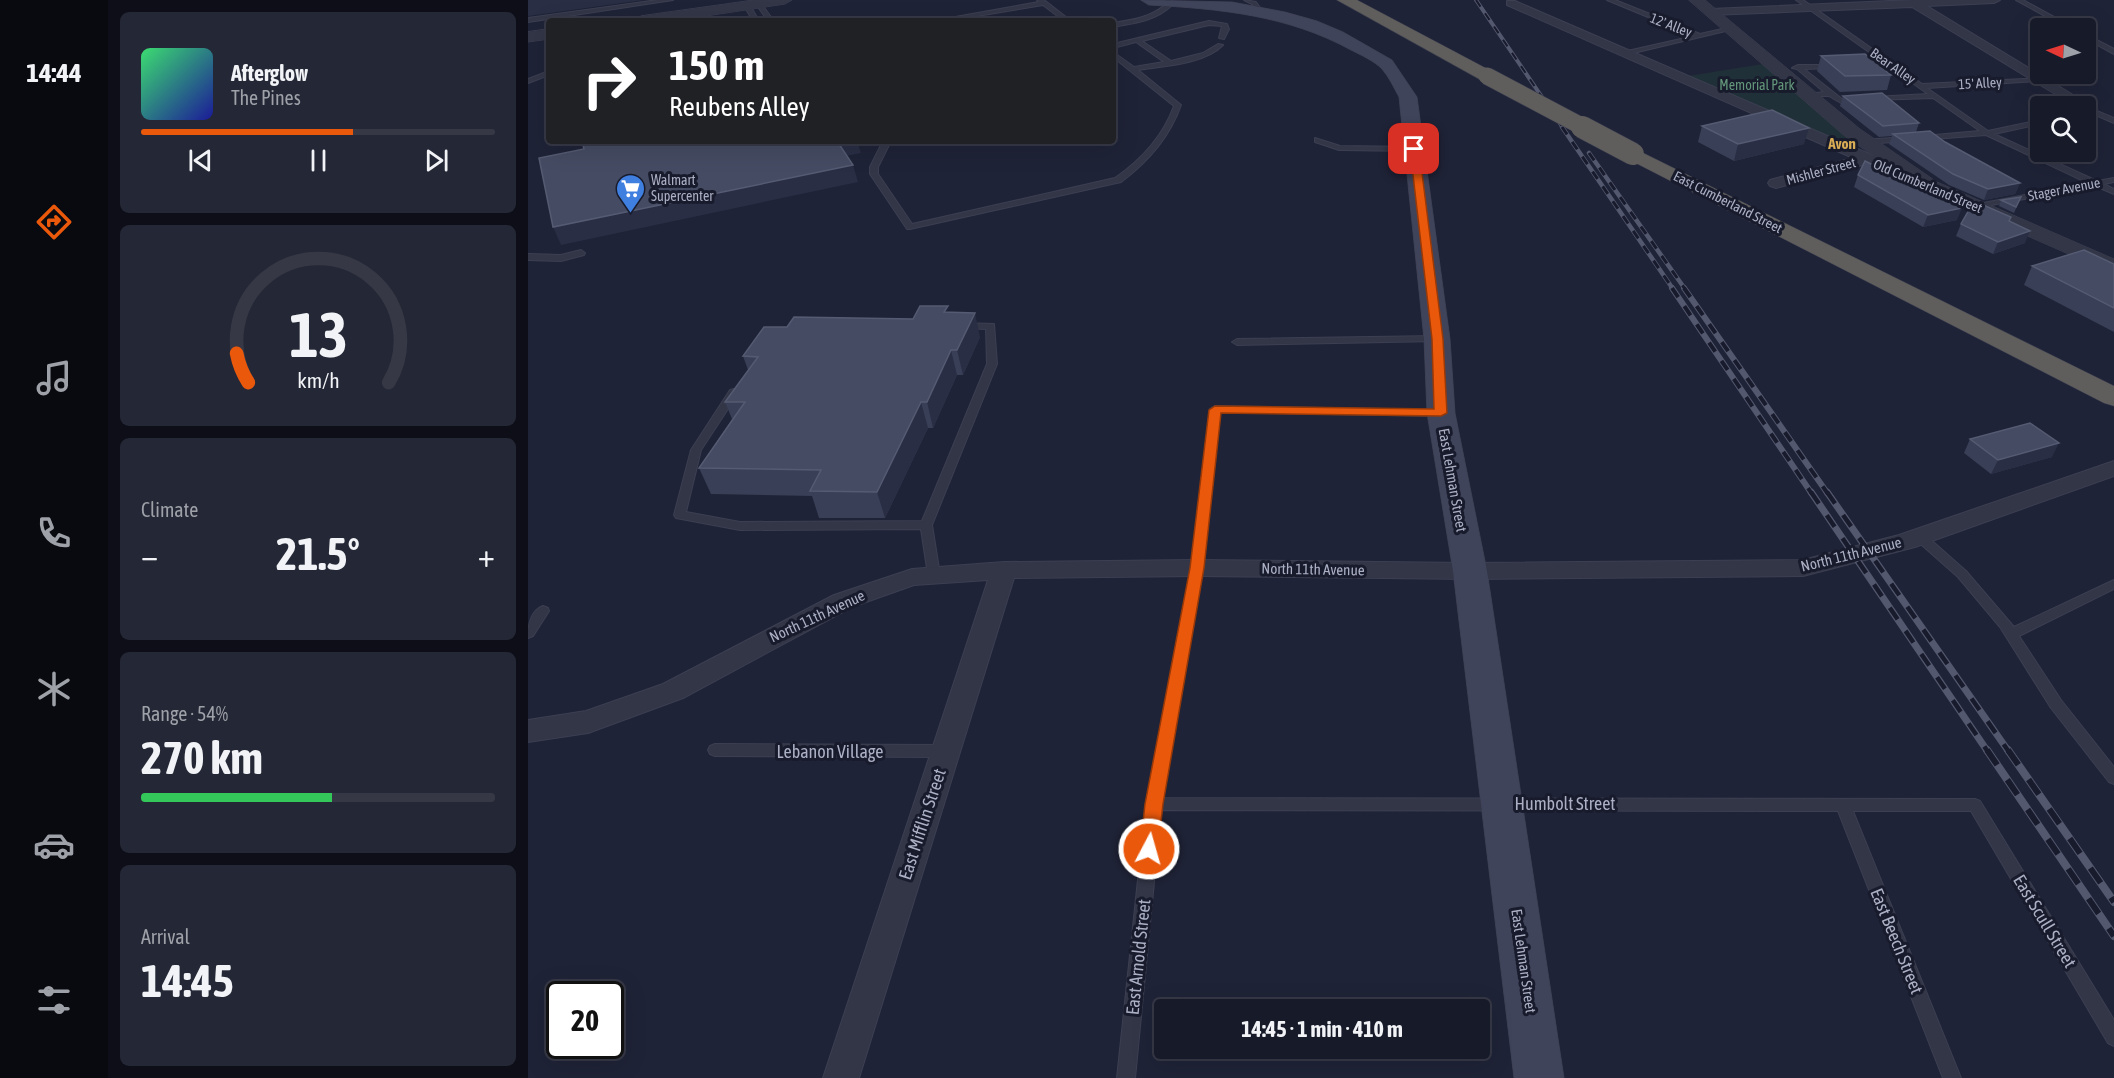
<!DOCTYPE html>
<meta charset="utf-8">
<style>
:root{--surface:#171a29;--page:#242735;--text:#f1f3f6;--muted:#9ea1a8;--line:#363846;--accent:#ea580c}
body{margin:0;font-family:"Asap Condensed",sans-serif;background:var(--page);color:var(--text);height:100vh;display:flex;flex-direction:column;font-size:22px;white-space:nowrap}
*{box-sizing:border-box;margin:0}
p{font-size:20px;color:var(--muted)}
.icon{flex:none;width:33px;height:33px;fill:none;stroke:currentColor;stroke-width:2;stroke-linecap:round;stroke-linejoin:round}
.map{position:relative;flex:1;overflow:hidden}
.drawer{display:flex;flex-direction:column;gap:12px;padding:12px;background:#0d0e17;width:420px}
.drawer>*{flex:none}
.banner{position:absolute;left:18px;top:18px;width:570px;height:126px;border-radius:6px;box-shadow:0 6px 24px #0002,0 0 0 2px var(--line);background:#202124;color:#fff;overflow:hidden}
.needle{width:39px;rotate:274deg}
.buttons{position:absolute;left:1502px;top:18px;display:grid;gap:12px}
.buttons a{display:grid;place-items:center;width:66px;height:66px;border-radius:6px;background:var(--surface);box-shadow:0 6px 24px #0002,0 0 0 2px var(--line);font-size:30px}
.speed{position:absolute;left:18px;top:981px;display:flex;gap:12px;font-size:30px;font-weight:700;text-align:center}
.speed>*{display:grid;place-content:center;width:78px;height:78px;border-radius:50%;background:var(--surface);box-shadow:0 6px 24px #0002,0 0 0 2px var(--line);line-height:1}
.speed .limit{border:3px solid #111;border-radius:9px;background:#fff;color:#111}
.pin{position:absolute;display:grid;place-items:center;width:51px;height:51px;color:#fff;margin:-26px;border-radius:12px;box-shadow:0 3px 9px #0006}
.me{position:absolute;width:66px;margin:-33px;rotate:6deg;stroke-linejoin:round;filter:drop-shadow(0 0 4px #0008)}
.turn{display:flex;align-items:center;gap:21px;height:126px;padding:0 24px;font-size:27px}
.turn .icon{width:78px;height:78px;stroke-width:2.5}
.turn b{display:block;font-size:42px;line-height:51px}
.big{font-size:45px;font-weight:700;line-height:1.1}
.drawer .widget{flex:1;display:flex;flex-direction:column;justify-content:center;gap:9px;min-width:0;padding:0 21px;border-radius:9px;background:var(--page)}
.drawer .dial{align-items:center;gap:0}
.dial svg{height:156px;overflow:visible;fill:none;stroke:var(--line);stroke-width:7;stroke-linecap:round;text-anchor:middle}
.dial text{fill:var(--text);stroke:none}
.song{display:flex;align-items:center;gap:18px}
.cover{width:72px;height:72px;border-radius:9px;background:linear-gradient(135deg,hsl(140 70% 55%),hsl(240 70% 35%))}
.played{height:6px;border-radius:3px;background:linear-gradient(90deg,var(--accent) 60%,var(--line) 60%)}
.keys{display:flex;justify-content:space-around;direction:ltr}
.heat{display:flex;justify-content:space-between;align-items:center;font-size:33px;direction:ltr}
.charge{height:9px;border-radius:4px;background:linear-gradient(90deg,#34c759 54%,var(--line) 0)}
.trip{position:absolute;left:626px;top:999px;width:336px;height:60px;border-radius:6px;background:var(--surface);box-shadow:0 6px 24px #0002,0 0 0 2px var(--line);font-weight:700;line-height:60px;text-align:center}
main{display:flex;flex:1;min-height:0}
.dock{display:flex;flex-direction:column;width:108px;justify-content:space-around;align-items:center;background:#090a10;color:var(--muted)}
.dock .icon{width:42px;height:42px}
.dock .current{color:var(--accent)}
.dock b{font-size:27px;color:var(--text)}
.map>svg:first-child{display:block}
.green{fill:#203038}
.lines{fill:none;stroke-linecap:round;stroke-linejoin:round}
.service-casing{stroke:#3c3f51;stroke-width:2}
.minor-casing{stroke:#3c3f51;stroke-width:2}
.tertiary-casing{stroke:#3c3f51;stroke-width:1}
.secondary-casing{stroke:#3c3f51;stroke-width:1}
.trunk-casing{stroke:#3a3d4f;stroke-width:1}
.service{fill:#323647;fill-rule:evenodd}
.minor{fill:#323647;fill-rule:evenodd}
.tertiary{fill:#323647;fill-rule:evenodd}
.secondary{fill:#40445b;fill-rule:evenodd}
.trunk{fill:#5f5e5c;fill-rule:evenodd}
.rail-far4-casing{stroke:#54586f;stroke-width:4}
.rail-far3-casing{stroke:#54586f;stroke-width:4.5}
.rail-far2-casing{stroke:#54586f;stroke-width:6}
.rail-far1-casing{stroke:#54586f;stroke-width:7}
.rail-casing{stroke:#54586f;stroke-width:8}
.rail-far4{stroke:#181b2c;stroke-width:2;stroke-dasharray:8;stroke-linecap:butt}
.rail-far3{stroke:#181b2c;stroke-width:3;stroke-dasharray:9;stroke-linecap:butt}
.rail-far2{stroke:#181b2c;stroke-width:4;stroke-dasharray:11;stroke-linecap:butt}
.rail-far1{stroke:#181b2c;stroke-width:4.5;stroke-dasharray:14;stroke-linecap:butt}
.rail{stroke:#181b2c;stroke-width:6;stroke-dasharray:18;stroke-linecap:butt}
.trunk-bridge-far1-casing{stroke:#3a3d4f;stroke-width:18;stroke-linecap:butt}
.trunk-bridge-casing{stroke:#3a3d4f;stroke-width:23;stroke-linecap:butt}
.trunk-bridge-far1{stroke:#5f5e5c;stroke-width:17}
.trunk-bridge{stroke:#5f5e5c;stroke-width:22}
.wall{fill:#393f56}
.shaded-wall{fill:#292e45}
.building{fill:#454b62;stroke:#555b72;stroke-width:1.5}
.route{fill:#ea580c;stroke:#983908;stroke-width:1.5}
.labels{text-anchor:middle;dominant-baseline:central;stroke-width:6;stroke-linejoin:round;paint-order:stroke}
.far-street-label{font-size:14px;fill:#acb0c5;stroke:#181b2c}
.far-park-label{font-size:14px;fill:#63967a;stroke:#181b2c}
.far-poi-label{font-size:14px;fill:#acb0c5;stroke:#181b2c;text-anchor:start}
.far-quarter-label{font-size:15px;font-weight:bold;fill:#d7ac54;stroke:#181b2c}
.street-label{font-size:15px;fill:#acb0c5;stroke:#181b2c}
.near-street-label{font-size:18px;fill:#acb0c5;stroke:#181b2c}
</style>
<main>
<nav class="dock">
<b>14:44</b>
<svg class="icon current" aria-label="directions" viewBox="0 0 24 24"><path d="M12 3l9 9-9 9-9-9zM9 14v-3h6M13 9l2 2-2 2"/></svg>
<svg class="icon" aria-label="music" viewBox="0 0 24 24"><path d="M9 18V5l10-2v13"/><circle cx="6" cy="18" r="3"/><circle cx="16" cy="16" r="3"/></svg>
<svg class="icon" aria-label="phone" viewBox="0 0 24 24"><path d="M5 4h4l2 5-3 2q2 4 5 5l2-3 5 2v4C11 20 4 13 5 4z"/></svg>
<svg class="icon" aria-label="climate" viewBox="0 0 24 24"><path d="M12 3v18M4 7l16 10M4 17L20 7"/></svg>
<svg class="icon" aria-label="car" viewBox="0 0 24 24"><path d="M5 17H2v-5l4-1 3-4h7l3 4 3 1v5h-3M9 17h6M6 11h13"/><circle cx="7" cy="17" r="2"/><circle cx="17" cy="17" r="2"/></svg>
<svg class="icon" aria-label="filters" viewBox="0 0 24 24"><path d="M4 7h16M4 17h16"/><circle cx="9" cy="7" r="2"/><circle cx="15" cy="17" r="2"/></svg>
</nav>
<section class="drawer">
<div class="widget">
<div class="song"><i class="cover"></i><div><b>Afterglow</b><p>The Pines</p></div></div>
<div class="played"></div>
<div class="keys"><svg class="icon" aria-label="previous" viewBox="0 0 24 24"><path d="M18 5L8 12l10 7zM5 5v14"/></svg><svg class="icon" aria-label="pause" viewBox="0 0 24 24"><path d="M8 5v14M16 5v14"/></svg><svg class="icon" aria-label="next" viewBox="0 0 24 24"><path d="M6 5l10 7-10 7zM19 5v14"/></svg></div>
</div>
<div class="widget dial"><svg viewBox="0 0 100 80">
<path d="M14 69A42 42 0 1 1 86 69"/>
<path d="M14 69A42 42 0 0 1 8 54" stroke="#ea580c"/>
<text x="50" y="56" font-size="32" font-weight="700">13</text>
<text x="50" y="72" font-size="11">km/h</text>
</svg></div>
<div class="widget"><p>Climate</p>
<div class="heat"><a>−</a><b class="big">21.5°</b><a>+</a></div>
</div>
<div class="widget"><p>Range · 54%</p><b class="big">270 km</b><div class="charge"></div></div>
<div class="widget"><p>Arrival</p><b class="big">14:45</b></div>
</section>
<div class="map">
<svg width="1586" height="1078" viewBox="0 0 1586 1078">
<rect width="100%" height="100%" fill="#1f2337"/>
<!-- green -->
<path class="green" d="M1235,64L1339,155L1160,76Z"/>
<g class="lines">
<defs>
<path id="service" d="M130,0H145L0,22V18Z
M509,0H516L543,21H536L515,5L419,21H405L511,2Z
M637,0H643V6C627,21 606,23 585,27V23C604,20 621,18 637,5Z
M716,0L728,2L733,9L728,10L724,4Z
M1079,0H1087L1172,34L1203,27L1206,29L1097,55L1094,53L1095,52L1166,36Z
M1268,0H1275L1394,84L1514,78V80L1512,81L1399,88L1460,131L1512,120V124L1466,134L1569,181L1586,178V182L1576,184L1586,189V194L1567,186L1447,208L1446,206L1450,204L1560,183L1458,135L1392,140V136H1395L1452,131L1405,98L1344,100V98L1346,97L1400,94Z
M1488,0H1495L1546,28H1539Z
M224,3L234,5L246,21H240L230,7H226L224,9L231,21H225L218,9Z
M681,21L699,24L701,29L696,39L691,38L694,26L681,25L614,41L643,61L675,53L690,44L695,45C677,64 635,66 610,70L653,105C642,136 620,162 593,182L382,229H379L342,174V167L355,141H363L350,167V174L384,224L587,178C613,160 635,136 646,106L585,57V52L606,67L636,62L608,42L585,48V44Z
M1557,34L1586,49V54L1557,38Z
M1270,65H1307V67L1305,68L1276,69L1314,99L1329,98L1332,100L1313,103L1301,96H1280V94L1296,92L1269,69L1264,68Z
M21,71V75L0,83V79Z
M1564,109L1586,118V123L1563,113L1557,115V111Z
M1377,137H1380V141L1336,144L1332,142L1336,140Z
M787,138L812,146L887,147L891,149L887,151L811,150L787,142Z
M53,250L57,253L56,255L33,261L0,260V254L33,255Z
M435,323L466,324L469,364L404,525L412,575L410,578L406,579L400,575L393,529L212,530L148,518L146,515L163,450L202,390L206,389L211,392L173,450L158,512L212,522L394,521L459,364L458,329L432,328L430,326Z
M909,336L912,337V341L709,345L704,342L709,339Z
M687,406L913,410L918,413L913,416L692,412L675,568L635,798L1447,799L1452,801L1586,1020V1046L1580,1043L1443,811H1325L1433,1078H1415L1310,811L633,810L607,1078H589L618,804L663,568L682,409Z
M1391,532L1395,533L1438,571L1486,627L1586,580V589L1491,636L1533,700L1586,767V784L1581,782L1523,708L1472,627L1430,577L1387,539L1385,536L1387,533Z
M15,606L20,608L21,611L5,636L0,638C0,625 2,611 15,606Z
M187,744L417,745L422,747L424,751L422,755L417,757L187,756L182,754L180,750L182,746Z"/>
<path id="minor" d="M1385,0H1472L1466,3L1399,6L1563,106L1557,110V106H1547L1384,7L1183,15L1177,12L1183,9Z
M979,1H987L1406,182L1408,185L1406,188H1394L1338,164L1248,188L1242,186L1240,183L1242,180L1325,158L979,5Z
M1586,461V476L1387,547L1275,576L942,579L669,576L486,578L331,1078H295L460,580L386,585L324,607L155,698L60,733L0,742V720L58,711L135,684L306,595L384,569L476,562L669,560L942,563L1275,560L1371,535Z"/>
<path id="tertiary" d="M226,0H264L257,4L145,21H105L113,16Z
M1161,0H1177L1332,129L1409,182L1586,259V274L1395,190L1318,137Z
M21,29V39L0,42V32Z"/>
<path id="secondary" d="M613,0L704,2L757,12L789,21L815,32L864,60L889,97L922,339L927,413L959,571L1036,1078H986L925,571L899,413L896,339L871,97C866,88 861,77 854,69C846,61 833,55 823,50C759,15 692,9 621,5Z"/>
<path id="trunk" d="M809,0H829L965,72L968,76L965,80H953Z
M1105,148L1586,386V406L1576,403L1098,158L1095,154L1098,150Z"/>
</defs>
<!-- service casing -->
<use href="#service" class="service-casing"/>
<!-- minor casing -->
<use href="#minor" class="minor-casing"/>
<!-- tertiary casing -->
<use href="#tertiary" class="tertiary-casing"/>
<!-- secondary casing -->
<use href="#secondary" class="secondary-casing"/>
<!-- trunk casing -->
<use href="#trunk" class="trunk-casing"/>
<!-- service -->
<use href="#service" class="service"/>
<!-- minor -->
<use href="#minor" class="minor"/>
<!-- tertiary -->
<use href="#tertiary" class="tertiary"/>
<!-- secondary -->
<use href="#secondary" class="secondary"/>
<!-- trunk -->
<use href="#trunk" class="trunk"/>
<defs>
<path id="rail-far4" d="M948,0L1035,128"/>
<path id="rail-far3" d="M1034,127L1145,289
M1061,153L1157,289"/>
<path id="rail-far2" d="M1144,288L1284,494
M1156,288L1300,494"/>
<path id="rail-far1" d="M1283,492L1460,752
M1299,492L1481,752"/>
<path id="rail" d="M1459,750L1586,936
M1480,750L1586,902"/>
</defs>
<!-- rail-far4 casing -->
<use href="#rail-far4" class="rail-far4-casing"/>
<!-- rail-far3 casing -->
<use href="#rail-far3" class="rail-far3-casing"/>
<!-- rail-far2 casing -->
<use href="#rail-far2" class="rail-far2-casing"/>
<!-- rail-far1 casing -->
<use href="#rail-far1" class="rail-far1-casing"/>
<!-- rail casing -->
<use href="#rail" class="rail-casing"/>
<!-- rail-far4 -->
<use href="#rail-far4" class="rail-far4"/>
<!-- rail-far3 -->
<use href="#rail-far3" class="rail-far3"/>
<!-- rail-far2 -->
<use href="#rail-far2" class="rail-far2"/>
<!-- rail-far1 -->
<use href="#rail-far1" class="rail-far1"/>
<!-- rail -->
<use href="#rail" class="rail"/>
<defs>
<path id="trunk-bridge-far1" d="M959,76L1057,128"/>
<path id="trunk-bridge" d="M1054,127L1105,154"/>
</defs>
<!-- trunk-bridge-far1 casing -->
<use href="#trunk-bridge-far1" class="trunk-bridge-far1-casing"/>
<!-- trunk-bridge casing -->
<use href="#trunk-bridge" class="trunk-bridge-casing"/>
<!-- trunk-bridge-far1 -->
<use href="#trunk-bridge-far1" class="trunk-bridge-far1"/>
<!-- trunk-bridge -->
<use href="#trunk-bridge" class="trunk-bridge"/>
</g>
<!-- wall -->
<path class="wall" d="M1293,56L1363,75L1359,90L1312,92L1289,71Z
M1315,96L1391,123L1388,132L1417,142L1492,183L1487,194L1456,200L1421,185L1361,144L1364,136L1351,137L1312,106Z
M1174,126L1276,144L1206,161L1170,142Z
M1330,175L1429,220L1395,227L1326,187Z
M1493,197L1486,213L1471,206L1473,200Z
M1481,221L1497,243L1465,254L1428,236L1433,224Z
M1586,264V332L1496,285L1504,266Z
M421,312L452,337L435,375H429L405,428H400L357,518H291L284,496L183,494L171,468L204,419L197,402L220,370L215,356L259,327L385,319Z
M1442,439L1524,457L1463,474L1436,453Z"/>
<!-- shaded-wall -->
<path class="shaded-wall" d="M0,0H116L0,16Z
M1281,128L1276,144L1206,161L1210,144Z
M309,141H329L333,153L313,157Z
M325,165L330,182L33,245L25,227Z
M1492,183L1487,194L1456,200L1460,189Z
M1434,208L1429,220L1395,227L1400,215Z
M1502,231L1497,243L1465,254L1470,242Z
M447,313L452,337L435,375L429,350Z
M423,350L429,375L405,428L399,402Z
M393,402L400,428L357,518L349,492Z
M1531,443L1524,457L1463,474L1470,460Z"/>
<!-- building -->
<path class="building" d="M1337,54L1363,75L1317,76L1293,56Z
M1354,93L1391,123L1355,126L1315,96Z
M1244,110L1281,128L1210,144L1174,126Z
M1402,131L1417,142L1492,183L1460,189L1425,174L1365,134Z
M54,141H309L325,165L25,227L11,158L56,149Z
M1337,161L1434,208L1400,215L1330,175Z
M1493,197L1488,207L1473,200Z
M1446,201L1483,217L1481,221L1502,231L1470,242L1433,224Z
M1556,250L1586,264V308L1504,266Z
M392,306H420L416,312L447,313L429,350H423L399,402H393L349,492L282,491L293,470L171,468L217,402H197L230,357L215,356L236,327H259L266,317L385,319Z
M1502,423L1531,443L1470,460L1442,439Z"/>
<!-- route -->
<path class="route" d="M886,146L891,149L915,339L919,413L913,416L693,413L676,568L635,804L630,849L628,855L621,857L615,855L612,849L617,804L662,568L681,410L687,406L906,409L904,339L882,149Z"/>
<!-- icons -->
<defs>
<symbol id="supermarket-pin" viewBox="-11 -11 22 30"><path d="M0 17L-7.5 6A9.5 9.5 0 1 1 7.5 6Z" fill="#3f7fe0" stroke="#181b2c"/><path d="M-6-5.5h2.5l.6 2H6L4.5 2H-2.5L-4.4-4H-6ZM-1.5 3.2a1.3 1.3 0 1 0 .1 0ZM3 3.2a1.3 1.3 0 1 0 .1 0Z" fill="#fff"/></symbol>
</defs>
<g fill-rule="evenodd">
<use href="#supermarket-pin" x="86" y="172" width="33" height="45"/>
</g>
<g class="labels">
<!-- far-street labels -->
<g class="far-street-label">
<text transform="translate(1143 25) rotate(21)">12' Alley</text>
<text transform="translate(1365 66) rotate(35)">Bear Alley</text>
<text transform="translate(1452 83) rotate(-3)">15' Alley</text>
<text transform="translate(1293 171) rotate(-15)">Mishler Street</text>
<text transform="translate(1400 186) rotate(23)">Old Cumberland Street</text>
<text transform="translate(1536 189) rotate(-11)">Stager Avenue</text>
<text transform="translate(1200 202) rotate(27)">East Cumberland Street</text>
</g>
<!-- far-park labels -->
<g class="far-park-label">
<text x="1229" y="85">Memorial Park</text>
</g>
<!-- far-poi labels -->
<g class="far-poi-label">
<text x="123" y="180">Walmart<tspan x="123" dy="16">Supercenter</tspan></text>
</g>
<!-- far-quarter labels -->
<g class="far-quarter-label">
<text x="1314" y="143">Avon</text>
</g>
<!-- street labels -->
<g class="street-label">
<text transform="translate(925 480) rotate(80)">East Lehman Street</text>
<text transform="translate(1323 554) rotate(-14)">North 11th Avenue</text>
<text transform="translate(785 569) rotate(1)">North 11th Avenue</text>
<text transform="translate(289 616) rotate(-25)">North 11th Avenue</text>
<text transform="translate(996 961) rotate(82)">East Lehman Street</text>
</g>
<!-- near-street labels -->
<g class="near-street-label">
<text x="302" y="751">Lebanon Village</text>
<text x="1037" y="803">Humbolt Street</text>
<text transform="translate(394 824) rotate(-72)">East Mifflin Street</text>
<text transform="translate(1517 921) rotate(59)">East Scull Street</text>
<text transform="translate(1369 941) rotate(68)">East Beech Street</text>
<text transform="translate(610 957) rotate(-84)">East Arnold Street</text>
</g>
</g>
</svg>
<div class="buttons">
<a><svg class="needle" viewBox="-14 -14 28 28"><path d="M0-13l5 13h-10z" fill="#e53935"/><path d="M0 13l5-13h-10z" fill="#9ea1a8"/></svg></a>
<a><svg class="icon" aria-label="search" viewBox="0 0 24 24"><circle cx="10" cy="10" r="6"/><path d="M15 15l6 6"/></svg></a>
</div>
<div class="speed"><div class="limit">20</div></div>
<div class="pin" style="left:886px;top:149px;background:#d93025"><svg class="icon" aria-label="arrive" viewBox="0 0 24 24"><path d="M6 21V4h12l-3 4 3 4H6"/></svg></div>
<svg class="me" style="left:621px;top:849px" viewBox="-20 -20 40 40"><circle r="17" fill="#ea580c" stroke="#fff" stroke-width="3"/><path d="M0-11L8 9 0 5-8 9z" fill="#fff"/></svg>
<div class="trip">14:45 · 1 min · 410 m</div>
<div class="banner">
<div class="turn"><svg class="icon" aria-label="right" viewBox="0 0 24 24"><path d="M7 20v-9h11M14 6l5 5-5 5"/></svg><div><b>150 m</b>Reubens Alley</div></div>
</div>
</div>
</main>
